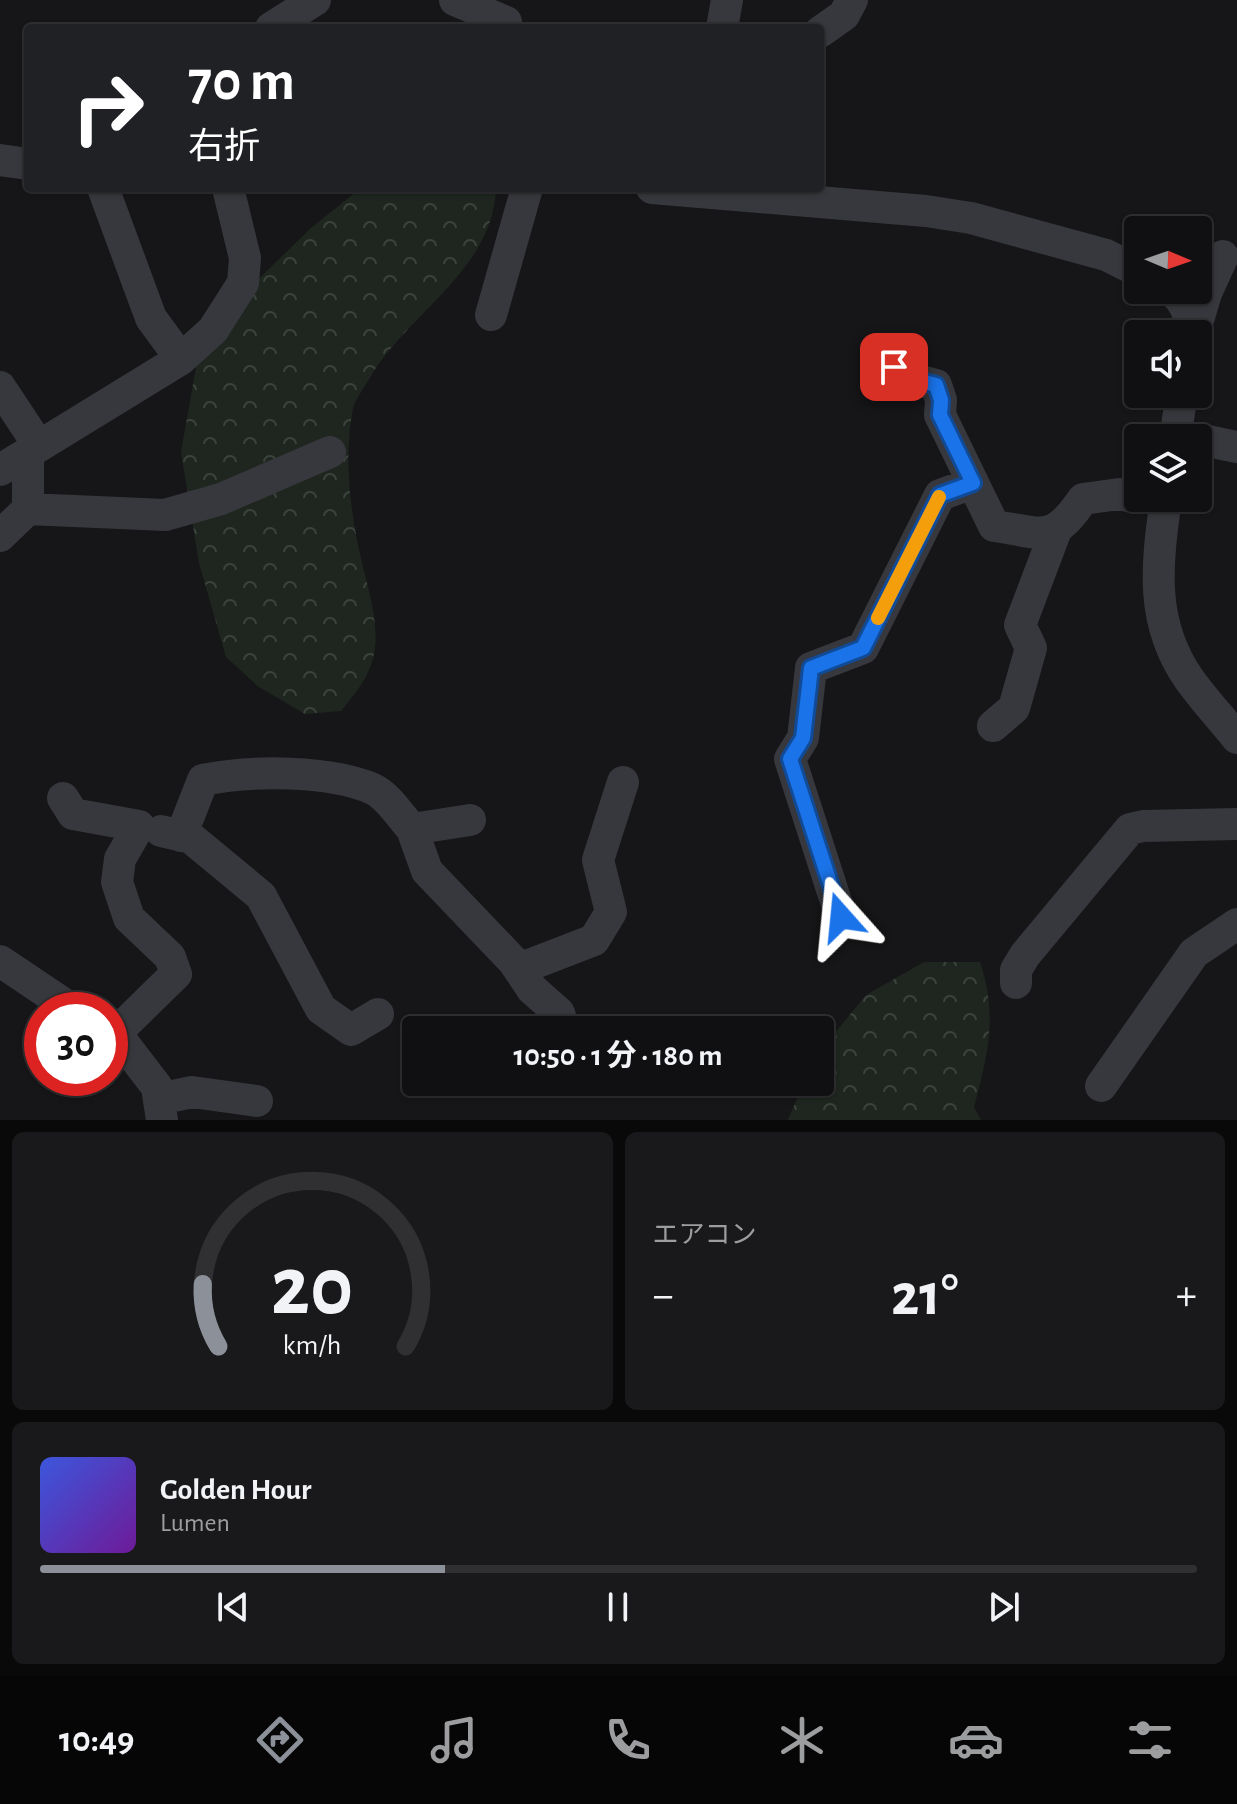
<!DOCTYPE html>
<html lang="ja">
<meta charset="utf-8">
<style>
:root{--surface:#101012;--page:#19191b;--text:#f1f3f6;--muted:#9c9d9f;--line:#303032;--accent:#8c9099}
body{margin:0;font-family:"Alegreya Sans","Noto Sans JP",sans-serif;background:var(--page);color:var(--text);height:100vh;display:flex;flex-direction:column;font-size:30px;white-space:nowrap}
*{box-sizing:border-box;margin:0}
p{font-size:26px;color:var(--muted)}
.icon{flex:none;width:44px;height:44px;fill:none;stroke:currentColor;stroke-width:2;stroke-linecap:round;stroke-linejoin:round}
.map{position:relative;height:1120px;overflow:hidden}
.drawer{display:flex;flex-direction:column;gap:12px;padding:12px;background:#09090a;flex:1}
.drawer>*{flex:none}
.hud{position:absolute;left:24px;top:24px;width:800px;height:168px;border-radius:8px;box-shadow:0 2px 6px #0004,0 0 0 2px var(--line);background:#202124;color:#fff;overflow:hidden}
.needle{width:52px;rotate:92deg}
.fabs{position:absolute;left:1124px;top:216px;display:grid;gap:16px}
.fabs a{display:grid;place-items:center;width:88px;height:88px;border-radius:8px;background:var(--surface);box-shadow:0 2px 6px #0004,0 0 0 2px var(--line);font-size:40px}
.speed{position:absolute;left:24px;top:992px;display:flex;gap:16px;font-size:40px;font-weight:700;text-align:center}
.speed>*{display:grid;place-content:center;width:104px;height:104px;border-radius:50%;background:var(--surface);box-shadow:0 2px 6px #0004,0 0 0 2px var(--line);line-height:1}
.speed .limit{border:12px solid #d22;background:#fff;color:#111}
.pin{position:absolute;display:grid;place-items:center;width:68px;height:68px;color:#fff;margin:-34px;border-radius:16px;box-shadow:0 4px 12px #0006}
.me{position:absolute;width:88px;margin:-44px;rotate:342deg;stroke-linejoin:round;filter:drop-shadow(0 0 6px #0008)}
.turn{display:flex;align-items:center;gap:28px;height:168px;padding:0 32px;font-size:36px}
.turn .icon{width:104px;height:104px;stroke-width:2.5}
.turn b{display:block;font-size:56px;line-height:68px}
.big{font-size:60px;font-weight:700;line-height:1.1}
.drawer .card{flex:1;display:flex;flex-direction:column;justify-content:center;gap:12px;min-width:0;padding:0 28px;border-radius:12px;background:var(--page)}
.drawer .dial{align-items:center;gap:0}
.dial svg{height:208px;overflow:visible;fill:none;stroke:var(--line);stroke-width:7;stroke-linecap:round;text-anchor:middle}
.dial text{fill:var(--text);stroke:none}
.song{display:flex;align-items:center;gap:24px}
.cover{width:96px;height:96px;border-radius:12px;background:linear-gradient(135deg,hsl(230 70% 55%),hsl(280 70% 35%))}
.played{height:8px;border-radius:4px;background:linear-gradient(90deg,var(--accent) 35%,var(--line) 35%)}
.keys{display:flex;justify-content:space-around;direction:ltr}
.heat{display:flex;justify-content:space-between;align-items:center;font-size:44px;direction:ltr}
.drawer .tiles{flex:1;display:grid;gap:12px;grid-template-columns:1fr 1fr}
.card:last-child{grid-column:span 2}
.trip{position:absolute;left:402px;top:1016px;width:432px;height:80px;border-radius:8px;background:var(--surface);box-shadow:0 2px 6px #0004,0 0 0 2px var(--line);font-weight:700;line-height:80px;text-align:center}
.tab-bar{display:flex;height:128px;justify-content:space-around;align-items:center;background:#060607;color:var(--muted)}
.tab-bar .icon{width:56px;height:56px}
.tab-bar .on{color:var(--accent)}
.tab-bar b{font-size:36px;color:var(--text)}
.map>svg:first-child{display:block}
.forest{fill:url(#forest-crowns)}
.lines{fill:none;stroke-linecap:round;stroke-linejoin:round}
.minor{stroke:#37383d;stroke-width:32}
.route-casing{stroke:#114b97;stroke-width:20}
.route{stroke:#1a73e8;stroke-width:14}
.slow{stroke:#f59e0b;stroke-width:14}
</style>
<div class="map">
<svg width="1237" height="1120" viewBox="0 0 1237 1120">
<defs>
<pattern id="forest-crowns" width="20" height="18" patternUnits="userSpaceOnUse" patternTransform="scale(2)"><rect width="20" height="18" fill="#1e261f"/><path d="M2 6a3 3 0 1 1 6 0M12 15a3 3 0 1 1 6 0" fill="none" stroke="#3c433d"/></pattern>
</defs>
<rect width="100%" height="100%" fill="#161618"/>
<!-- forest -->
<path class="forest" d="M361,188H496C493,272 405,314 368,381C362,391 353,402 352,414C345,455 349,499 357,540C363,574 381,619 374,654C370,676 355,694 341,711L305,714L259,687L226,657L199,563L181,452L202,334L311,228Z
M924,962H980C998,1016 988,1054 974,1107L981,1120H788L804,1082H820V1051L866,995Z"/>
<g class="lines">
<!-- minor -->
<path class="minor" d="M455,0L506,22
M271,28L315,0
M722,28L727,0
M820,32L844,15L852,0
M0,160L28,164
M103,188L151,318L181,359
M652,188L926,211L971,218L1106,255L1138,271
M1171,290C1186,302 1190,315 1190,334
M491,315L527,188
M1194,334L1206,293L1223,256
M894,367L901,376L936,385L941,400L940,415L994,526C1043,533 1052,544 1083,499L1119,494L1138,498
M0,387L39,446
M1175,438L1182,394
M1198,439L1237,447
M0,470L181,359L213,330L243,283L245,258L228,188
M1166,498C1157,564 1149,621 1189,679C1204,700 1221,718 1237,738
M28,509L165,515L221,499L330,452
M0,536L28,509V452
M993,726L1014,708L1016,701L1031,648L1020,625L1056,530
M63,798L73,814L139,826L120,859L117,882L129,918L170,957L176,974L127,1022L115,1038
M412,829L427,871L514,962L532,989L559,1013L564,1030
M161,831L191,838L261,896L321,1009L351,1030L378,1014
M181,836L203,780C250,770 329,770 373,789C388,796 401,817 412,829L470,820
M841,917L790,759L803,738L811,668L863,648L940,495L973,483
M0,961L73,1010
M519,969L594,940L611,912L598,860L623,782
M1016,983V970L1025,955L1130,829L1143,826L1237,824
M110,1035L124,1044L157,1087L162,1120
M1101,1086L1194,953L1237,924
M159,1099L192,1092L257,1101"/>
</g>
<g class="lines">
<defs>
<path id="route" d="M841,917L790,759L803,738L811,668L863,648L940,495L973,483L940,415L941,400L936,385L901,376L894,367"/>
</defs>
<!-- route casing -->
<use href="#route" class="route-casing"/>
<!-- route -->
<use href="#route" class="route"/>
<!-- slow -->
<path class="slow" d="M878,618L939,497"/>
</g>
</svg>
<div class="fabs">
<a><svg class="needle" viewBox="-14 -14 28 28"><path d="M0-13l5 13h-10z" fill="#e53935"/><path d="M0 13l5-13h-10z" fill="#9c9d9f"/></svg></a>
<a><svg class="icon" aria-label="sound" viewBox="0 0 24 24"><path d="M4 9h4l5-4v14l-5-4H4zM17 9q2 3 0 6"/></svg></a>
<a><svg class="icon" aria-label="layers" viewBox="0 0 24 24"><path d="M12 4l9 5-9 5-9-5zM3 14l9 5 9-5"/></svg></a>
</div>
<div class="speed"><div class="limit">30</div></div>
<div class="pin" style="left:894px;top:367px;background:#d93025"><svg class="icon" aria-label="arrive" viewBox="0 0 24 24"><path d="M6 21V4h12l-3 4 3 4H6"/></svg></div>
<svg class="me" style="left:841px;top:917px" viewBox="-20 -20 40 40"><path d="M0-17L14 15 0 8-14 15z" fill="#1a73e8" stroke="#fff" stroke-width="4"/></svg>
<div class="trip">10:50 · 1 分 · 180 m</div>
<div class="hud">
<div class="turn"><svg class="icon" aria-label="right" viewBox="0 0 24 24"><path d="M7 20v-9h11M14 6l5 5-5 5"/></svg><div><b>70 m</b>右折</div></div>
</div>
</div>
<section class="drawer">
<div class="tiles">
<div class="card dial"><svg viewBox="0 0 100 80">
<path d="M14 69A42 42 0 1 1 86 69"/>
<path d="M14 69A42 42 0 0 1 8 45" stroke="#8c9099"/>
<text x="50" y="56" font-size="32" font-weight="700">20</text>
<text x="50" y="72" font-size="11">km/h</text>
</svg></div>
<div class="card"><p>エアコン</p>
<div class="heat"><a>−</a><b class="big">21°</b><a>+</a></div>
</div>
<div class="card">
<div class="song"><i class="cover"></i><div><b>Golden Hour</b><p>Lumen</p></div></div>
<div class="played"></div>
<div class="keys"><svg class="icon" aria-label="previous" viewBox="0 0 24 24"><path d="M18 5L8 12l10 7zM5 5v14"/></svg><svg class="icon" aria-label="pause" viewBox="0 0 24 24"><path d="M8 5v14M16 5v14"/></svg><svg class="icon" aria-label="next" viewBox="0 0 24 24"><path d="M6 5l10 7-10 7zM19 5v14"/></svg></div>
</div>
</div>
</section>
<nav class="tab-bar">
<b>10:49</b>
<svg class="icon on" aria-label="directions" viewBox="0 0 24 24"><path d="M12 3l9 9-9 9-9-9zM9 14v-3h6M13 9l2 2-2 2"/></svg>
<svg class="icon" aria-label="music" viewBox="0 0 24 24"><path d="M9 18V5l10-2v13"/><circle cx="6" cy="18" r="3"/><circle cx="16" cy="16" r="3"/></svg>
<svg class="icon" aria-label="phone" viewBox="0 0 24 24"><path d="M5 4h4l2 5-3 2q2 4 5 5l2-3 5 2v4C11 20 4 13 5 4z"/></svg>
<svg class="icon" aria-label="climate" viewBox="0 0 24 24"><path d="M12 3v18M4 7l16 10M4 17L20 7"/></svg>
<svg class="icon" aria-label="car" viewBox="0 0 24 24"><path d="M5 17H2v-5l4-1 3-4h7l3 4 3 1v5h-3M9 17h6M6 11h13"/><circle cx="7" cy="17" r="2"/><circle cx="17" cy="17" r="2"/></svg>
<svg class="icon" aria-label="filters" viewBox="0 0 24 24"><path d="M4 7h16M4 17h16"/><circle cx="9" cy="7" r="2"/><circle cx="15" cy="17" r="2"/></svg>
</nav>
